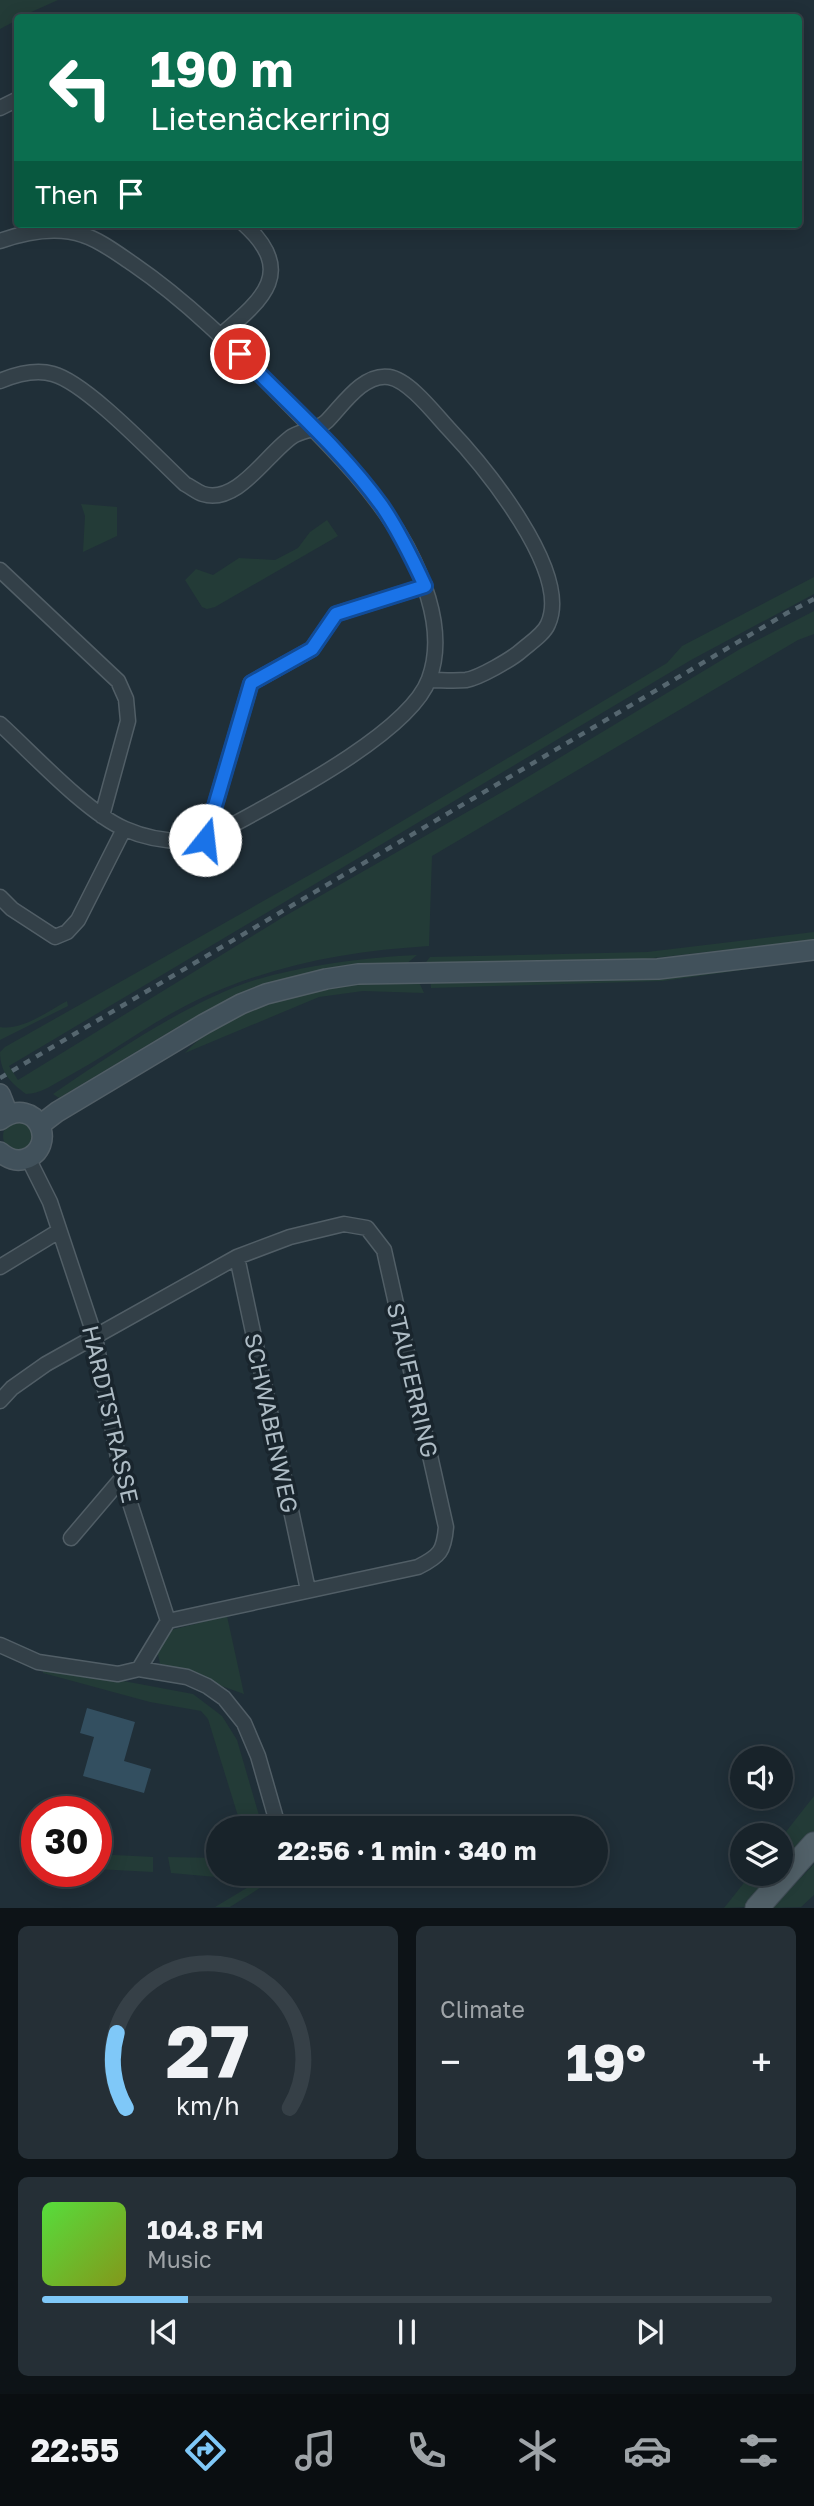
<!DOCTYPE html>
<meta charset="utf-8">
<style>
:root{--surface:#18232a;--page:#252f36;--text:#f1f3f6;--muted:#9fa4a8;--line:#364047;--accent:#7fc8f8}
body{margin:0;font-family:"Golos Text",sans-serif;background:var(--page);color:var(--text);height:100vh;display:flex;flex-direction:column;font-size:26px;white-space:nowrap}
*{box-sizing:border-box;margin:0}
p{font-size:23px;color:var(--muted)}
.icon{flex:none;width:38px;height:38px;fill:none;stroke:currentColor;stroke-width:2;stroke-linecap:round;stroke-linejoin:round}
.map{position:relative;height:1908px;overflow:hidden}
.drawer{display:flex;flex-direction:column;gap:18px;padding:18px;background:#0d1317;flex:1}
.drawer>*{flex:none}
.guide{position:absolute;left:14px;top:14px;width:788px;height:214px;border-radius:7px;box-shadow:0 4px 18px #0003,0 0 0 2px var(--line);background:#0b6e4f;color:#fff;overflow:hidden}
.buttons{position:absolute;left:730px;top:1746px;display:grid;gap:14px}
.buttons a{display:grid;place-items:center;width:63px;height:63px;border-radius:50%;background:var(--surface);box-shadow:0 4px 18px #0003,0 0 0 2px var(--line);font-size:35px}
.speed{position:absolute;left:21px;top:1796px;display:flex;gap:14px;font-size:35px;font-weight:700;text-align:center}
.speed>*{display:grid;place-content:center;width:91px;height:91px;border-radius:50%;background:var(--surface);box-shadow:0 4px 18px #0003,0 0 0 2px var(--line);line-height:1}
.speed .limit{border:10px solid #d22;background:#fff;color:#111}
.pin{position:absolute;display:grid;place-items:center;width:60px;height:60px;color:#fff;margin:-30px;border:4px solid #fff;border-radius:50%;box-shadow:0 2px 7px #0007}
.me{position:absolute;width:77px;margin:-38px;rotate:16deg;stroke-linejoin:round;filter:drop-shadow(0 0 5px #0008)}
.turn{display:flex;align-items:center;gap:24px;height:147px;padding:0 21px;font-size:32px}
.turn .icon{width:91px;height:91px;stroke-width:2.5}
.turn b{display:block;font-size:49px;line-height:60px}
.then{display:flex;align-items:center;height:66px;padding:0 21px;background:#0003;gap:14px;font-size:26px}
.big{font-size:52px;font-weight:700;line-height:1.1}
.drawer .widget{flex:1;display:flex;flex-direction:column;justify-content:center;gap:10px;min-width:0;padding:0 24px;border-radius:10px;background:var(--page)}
.drawer .dial{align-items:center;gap:0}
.dial svg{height:182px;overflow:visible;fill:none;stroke:var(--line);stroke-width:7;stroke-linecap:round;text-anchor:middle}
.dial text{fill:var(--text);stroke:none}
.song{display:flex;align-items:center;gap:21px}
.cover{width:84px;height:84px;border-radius:10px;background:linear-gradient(135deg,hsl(110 70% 55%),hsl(70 70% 35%))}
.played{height:7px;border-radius:4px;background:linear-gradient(90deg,var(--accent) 20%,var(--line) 20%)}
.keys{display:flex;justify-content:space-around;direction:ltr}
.heat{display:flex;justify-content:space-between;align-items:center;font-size:38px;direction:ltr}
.drawer .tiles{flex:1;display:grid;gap:18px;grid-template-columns:1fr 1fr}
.widget:last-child{grid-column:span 2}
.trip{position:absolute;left:206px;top:1816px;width:402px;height:70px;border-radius:35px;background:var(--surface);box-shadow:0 4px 18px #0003,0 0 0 2px var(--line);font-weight:700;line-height:70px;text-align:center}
.tab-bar{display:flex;height:112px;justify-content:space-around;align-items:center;background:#0a0e11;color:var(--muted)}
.tab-bar .icon{width:49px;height:49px}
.tab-bar .active{color:var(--accent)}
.tab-bar b{font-size:32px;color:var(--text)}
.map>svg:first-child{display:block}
.green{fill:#233b37}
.water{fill:#334f60}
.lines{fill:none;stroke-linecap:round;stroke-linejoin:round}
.street-casing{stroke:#515e66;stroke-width:17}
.secondary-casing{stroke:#515e66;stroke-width:22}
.primary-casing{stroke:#404c55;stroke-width:25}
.street{stroke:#334048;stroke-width:14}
.secondary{stroke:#41515b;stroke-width:19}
.primary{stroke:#516068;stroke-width:23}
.rail{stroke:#55666f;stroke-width:4.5;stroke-dasharray:7 7;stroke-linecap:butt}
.route-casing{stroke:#114b97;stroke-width:18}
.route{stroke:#1a73e8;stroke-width:12}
.labels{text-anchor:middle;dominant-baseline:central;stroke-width:7;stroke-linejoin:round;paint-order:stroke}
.street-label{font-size:23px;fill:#aebcc5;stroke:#19252d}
</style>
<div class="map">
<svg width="814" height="1908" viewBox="0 0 814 1908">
<rect width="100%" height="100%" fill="#202f38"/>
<!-- green -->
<path class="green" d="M0,0H58L18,18L17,20L0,29Z
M81,504L117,507V536L83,552L85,516Z
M327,520L338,536L215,607L207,609L202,607L185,580L196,569L213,575L239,558L275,560L298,548L310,532Z
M814,577V594L691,660L9,1066L18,1080L285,916L511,787L740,649L814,611V634L798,640L432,856L429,946C348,951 271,965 197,1000C151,1022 110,1054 65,1078C52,1085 40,1094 26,1094C10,1082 0,1072 0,1052L5,1047L352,851L667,663L682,646Z
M814,932V940L645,959L423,966L430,957L647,952Z
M417,955L405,965L239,997L181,1025L59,1098L53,1094C108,1056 181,1007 243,984C291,967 366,957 417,955Z
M781,961L793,963L663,981L431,988L430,978Z
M374,982H419L424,993L363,991L319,997L185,1053C213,1021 279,998 320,990C338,986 356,985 374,982Z
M67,1001L68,1006L0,1040V1027C22,1031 48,1011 67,1001Z
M3 1136a15 15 0 1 1 30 0a15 15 0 1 1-30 0Z
M227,1616L244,1694L160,1664L157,1650L167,1631Z
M43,1666L193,1694L222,1716L237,1740L263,1829H242L208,1719L201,1711L150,1702L43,1673Z
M814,1796V1834L781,1870V1838Z
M96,1854L153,1857V1872L96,1869Z
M168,1857L219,1858V1874H276L277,1877L230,1907H215L250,1886L249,1880L171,1873Z
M814,1864V1895L801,1907L772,1908Z
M751,1874H776L746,1907L724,1908Z"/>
<!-- water -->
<path class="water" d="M87,1708L135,1722L124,1761L151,1769L144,1793L83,1776L94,1737L80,1733Z"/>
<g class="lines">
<defs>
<path id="street" d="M0,108L18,99
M0,241C26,232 56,226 83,235C100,240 118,254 133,264C187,301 233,347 279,394C325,441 375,488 407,547C427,585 445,636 429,679C408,737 260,809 205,840C178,843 150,840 125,829C87,813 32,753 0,724
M221,335C262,300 297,272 244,224
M0,381C17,374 35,369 53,374C87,383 156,457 185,484C191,487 197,492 203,494C238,505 268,452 293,436C303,430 318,430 327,421C342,406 363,373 389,377C409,380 435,414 448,428C483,465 572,572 548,624C544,634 530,643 522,650C512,659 479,678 466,680C454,681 441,680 429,680
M0,570L118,681L126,699L128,721L102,816
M205,840L251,683L312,649L336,614L425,586
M0,897L12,909L55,937L67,932L78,920L124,829
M28,1158L50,1202L95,1337L122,1478L168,1621L139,1669
M237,1257L308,1590
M0,1267L59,1231
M0,1401L12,1388L46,1364L237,1257L290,1237L344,1224L367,1228L384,1250L446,1527C444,1551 440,1556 418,1567L168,1621
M71,1538L122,1478
M0,1645L38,1662L118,1674L139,1669L187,1677L207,1686L224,1698L244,1723L258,1756L279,1829
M291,1874L292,1876"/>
<path id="secondary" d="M0,1094L8,1114
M0,1120C38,1093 59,1148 25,1159C16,1162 7,1158 0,1152
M40,1125L57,1112L204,1024L241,1004L266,994L326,979L358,974L658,969L814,950"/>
<path id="primary" d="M757,1908L814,1844"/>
</defs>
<!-- street casing -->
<use href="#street" class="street-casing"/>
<!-- secondary casing -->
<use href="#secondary" class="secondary-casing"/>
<!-- primary casing -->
<use href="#primary" class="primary-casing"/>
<!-- street -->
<use href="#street" class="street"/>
<!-- secondary -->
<use href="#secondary" class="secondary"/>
<!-- primary -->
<use href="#primary" class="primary"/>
<!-- rail -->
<path class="rail" d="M0,1078L787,613L814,599"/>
</g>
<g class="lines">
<defs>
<path id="route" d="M205,840L251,683L312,649L336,614L425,586C412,558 399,531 382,506C342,450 287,403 240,354"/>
</defs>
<!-- route casing -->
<use href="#route" class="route-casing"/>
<!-- route -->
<use href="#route" class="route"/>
</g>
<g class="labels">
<!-- street labels -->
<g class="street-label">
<text transform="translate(413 1380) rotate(77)">STAUFERRING</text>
<text transform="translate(111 1414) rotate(77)">HARDTSTRASSE</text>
<text transform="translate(272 1423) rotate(78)">SCHWABENWEG</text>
</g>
</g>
</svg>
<div class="buttons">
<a><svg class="icon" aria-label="sound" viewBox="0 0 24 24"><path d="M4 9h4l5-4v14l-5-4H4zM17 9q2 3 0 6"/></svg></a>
<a><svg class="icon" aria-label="layers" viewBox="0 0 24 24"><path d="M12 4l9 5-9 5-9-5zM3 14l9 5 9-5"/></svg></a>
</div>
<div class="speed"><div class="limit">30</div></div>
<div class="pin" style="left:240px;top:354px;background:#d93025"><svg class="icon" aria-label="arrive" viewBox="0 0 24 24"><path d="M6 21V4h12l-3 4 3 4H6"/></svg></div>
<svg class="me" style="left:205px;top:840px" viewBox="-20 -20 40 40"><circle r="19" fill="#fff"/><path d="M0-13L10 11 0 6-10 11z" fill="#1a73e8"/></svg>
<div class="trip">22:56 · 1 min · 340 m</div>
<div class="guide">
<div class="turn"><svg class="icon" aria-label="left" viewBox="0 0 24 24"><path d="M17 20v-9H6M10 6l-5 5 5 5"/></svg><div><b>190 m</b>Lietenäckerring</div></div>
<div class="then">Then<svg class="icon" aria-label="arrive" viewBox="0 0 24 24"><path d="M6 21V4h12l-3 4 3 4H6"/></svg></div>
</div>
</div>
<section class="drawer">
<div class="tiles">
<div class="widget dial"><svg viewBox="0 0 100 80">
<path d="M14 69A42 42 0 1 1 86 69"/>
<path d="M14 69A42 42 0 0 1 10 36" stroke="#7fc8f8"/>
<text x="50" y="56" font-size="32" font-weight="700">27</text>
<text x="50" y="72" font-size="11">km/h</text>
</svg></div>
<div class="widget"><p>Climate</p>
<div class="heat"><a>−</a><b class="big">19°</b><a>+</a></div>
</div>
<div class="widget">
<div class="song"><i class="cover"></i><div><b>104.8 FM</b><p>Music</p></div></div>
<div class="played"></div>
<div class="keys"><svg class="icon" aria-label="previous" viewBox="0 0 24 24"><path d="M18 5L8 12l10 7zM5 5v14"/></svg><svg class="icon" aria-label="pause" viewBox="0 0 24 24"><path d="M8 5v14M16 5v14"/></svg><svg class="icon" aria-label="next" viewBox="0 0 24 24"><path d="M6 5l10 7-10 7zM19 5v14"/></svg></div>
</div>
</div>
</section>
<nav class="tab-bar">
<b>22:55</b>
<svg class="icon active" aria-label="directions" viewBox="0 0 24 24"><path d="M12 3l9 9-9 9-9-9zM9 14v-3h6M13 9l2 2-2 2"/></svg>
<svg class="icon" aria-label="music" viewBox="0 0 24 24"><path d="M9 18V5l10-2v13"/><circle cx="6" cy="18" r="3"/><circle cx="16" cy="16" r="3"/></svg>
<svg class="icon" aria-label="phone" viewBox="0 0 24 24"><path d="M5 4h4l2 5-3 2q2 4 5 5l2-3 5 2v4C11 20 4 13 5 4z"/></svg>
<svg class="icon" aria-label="climate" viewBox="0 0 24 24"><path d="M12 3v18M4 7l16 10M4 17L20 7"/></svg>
<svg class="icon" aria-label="car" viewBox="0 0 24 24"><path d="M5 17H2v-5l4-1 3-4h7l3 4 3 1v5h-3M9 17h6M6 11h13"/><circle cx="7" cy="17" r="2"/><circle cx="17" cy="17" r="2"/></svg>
<svg class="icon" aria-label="filters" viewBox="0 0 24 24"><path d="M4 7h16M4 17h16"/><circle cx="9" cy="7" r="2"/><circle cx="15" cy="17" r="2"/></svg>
</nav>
